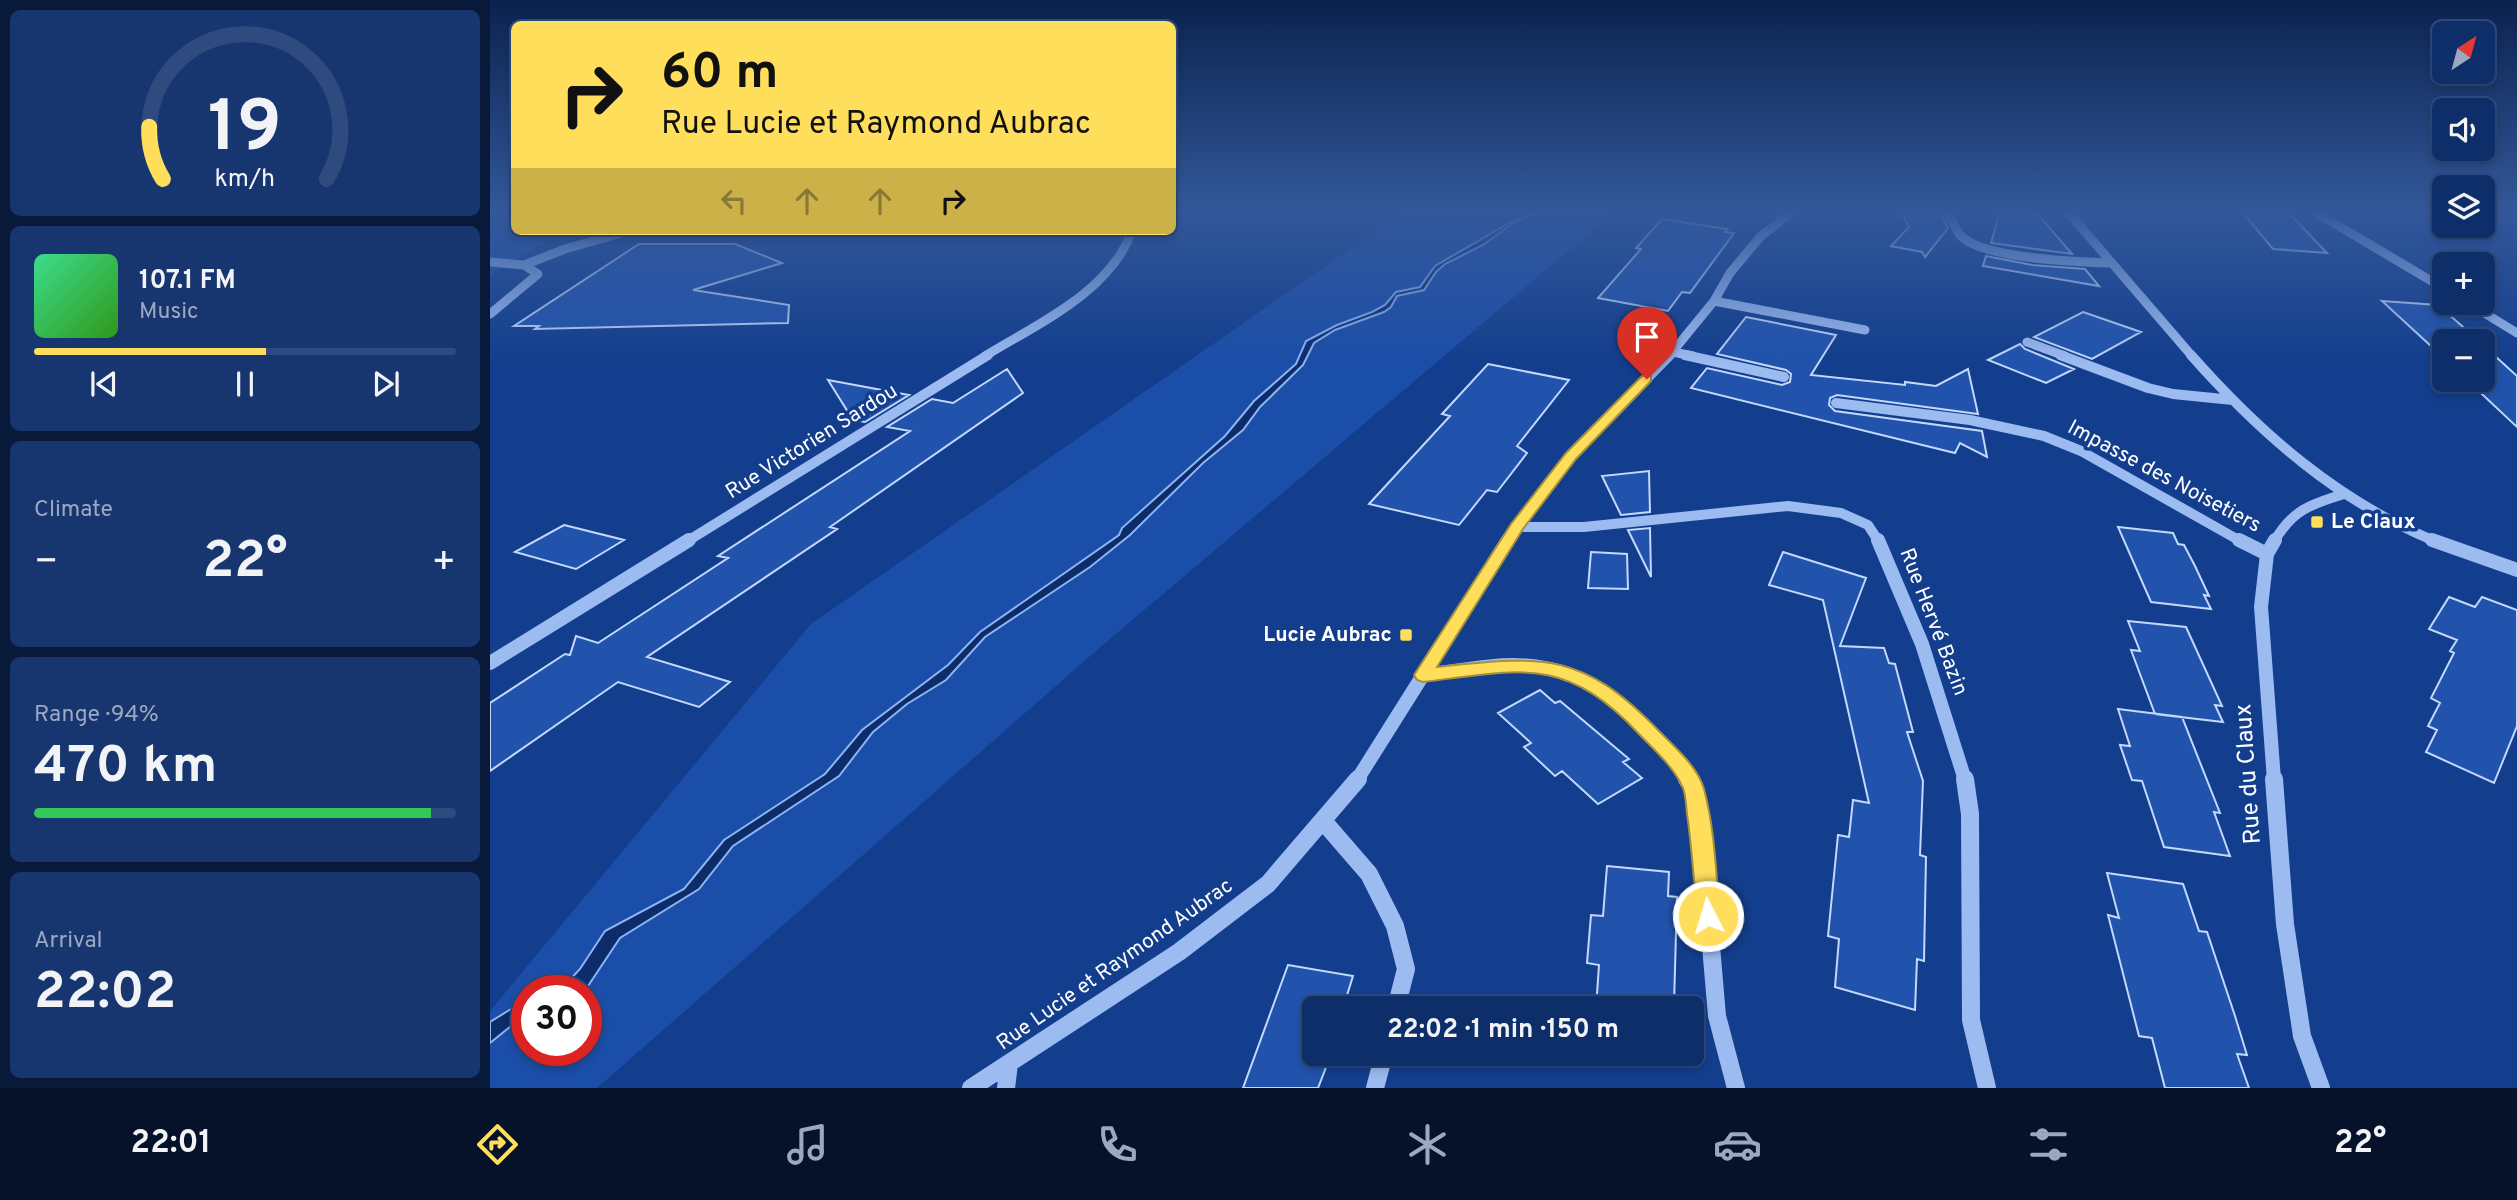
<!DOCTYPE html>
<meta charset="utf-8">
<style>
:root{--surface:#0e2e6a;--page:#173670;--text:#f1f3f6;--muted:#9ba8c1;--line:#2e4a7e;--accent:#ffde5c}
body{margin:0;font-family:Overpass,sans-serif;background:var(--page);color:var(--text);height:100vh;display:flex;flex-direction:column;font-size:26px;white-space:nowrap}
*{box-sizing:border-box;margin:0}
p{font-size:23px;color:var(--muted)}
.icon{flex:none;width:38px;height:38px;fill:none;stroke:currentColor;stroke-width:2;stroke-linecap:round;stroke-linejoin:round}
.map{position:relative;flex:1;overflow:hidden}
.details{display:flex;flex-direction:column;gap:10px;padding:10px;background:#08193a;width:490px}
.details>*{flex:none}
.banner{position:absolute;left:21px;top:21px;width:665px;height:214px;border-radius:10px;box-shadow:0 4px 10px #0003,0 0 0 2px var(--line);background:#ffde5c;color:#111;overflow:hidden}
.needle{width:46px;rotate:36deg}
.fabs{position:absolute;left:1942px;top:21px;display:grid;gap:14px}
.fabs a{display:grid;place-items:center;width:63px;height:63px;border-radius:10px;background:var(--surface);box-shadow:0 4px 10px #0003,0 0 0 2px var(--line);font-size:35px}
.speed{position:absolute;left:21px;top:975px;display:flex;gap:14px;font-size:35px;font-weight:700;text-align:center}
.speed>*{display:grid;place-content:center;width:91px;height:91px;border-radius:50%;background:var(--surface);box-shadow:0 4px 10px #0003,0 0 0 2px var(--line);line-height:1}
.speed .limit{border:10px solid #d22;background:#fff;color:#111}
.pin{position:absolute;display:grid;place-items:center;width:60px;height:60px;color:#fff;margin:-72px -30px;border-radius:50% 50% 50% 0;rotate:-45deg;box-shadow:0 0 7px #0007}
.pin .icon{rotate:45deg}
.me{position:absolute;width:77px;margin:-38px;rotate:355deg;stroke-linejoin:round;filter:drop-shadow(0 0 5px #0008)}
.turn{display:flex;align-items:center;gap:24px;height:147px;padding:0 35px;font-size:32px}
.turn .icon{width:91px;height:91px;stroke-width:2.5}
.turn b{display:block;font-size:49px;line-height:60px}
.lanes{display:flex;align-items:center;height:66px;padding:0 35px;background:#0003;justify-content:center;gap:35px;direction:ltr}
.lanes .off{opacity:.35}
.big{font-size:52px;font-weight:700;line-height:1.1}
.details .tile{flex:1;display:flex;flex-direction:column;justify-content:center;gap:10px;min-width:0;padding:0 24px;border-radius:10px;background:var(--page)}
.details .dial{align-items:center;gap:0}
.dial svg{height:182px;overflow:visible;fill:none;stroke:var(--line);stroke-width:7;stroke-linecap:round;text-anchor:middle}
.dial text{fill:var(--text);stroke:none}
.song{display:flex;align-items:center;gap:21px}
.cover{width:84px;height:84px;border-radius:10px;background:linear-gradient(135deg,hsl(150 70% 55%),hsl(110 70% 35%))}
.played{height:7px;border-radius:4px;background:linear-gradient(90deg,var(--accent) 55%,var(--line) 55%)}
.keys{display:flex;justify-content:space-around;direction:ltr}
.heat{display:flex;justify-content:space-between;align-items:center;font-size:38px;direction:ltr}
.charge{height:10px;border-radius:5px;background:linear-gradient(90deg,#34c759 94%,var(--line) 0)}
.trip{position:absolute;left:812px;top:996px;width:402px;height:70px;border-radius:10px;background:var(--surface);box-shadow:0 4px 10px #0003,0 0 0 2px var(--line);font-weight:700;line-height:70px;text-align:center}
.dock{display:flex;height:112px;justify-content:space-around;align-items:center;background:#06122a;color:var(--muted)}
.dock .icon{width:49px;height:49px}
.dock .selected{color:var(--accent)}
.dock b{font-size:32px;color:var(--text)}
main{display:flex;flex:1;min-height:0}
.map>svg:first-child{display:block}
.green{fill:#1b4ea8;fill-rule:evenodd}
.water{fill:#0c2c6a;stroke:#8eb5f4;stroke-width:2}
.building{fill:#2153ad;stroke:#c3d8fc;stroke-width:2}
.lines{fill:none;stroke-linecap:round;stroke-linejoin:round}
.minor-far3{stroke:#9cbbf1;stroke-width:9}
.minor-far2{stroke:#9cbbf1;stroke-width:10}
.minor-far1{stroke:#9cbbf1;stroke-width:14}
.minor{stroke:#9cbbf1;stroke-width:18}
.route{fill:#ffde5c;stroke:#a6903c;stroke-width:2}
.poi-dot{fill:#ffde5c;stroke:#133e8d;stroke-width:2.5}
.labels{text-anchor:middle;dominant-baseline:central;stroke-width:7;stroke-linejoin:round;paint-order:stroke}
.street-label{font-size:21px;fill:#fff;stroke:#133e8d}
.poi-label{font-size:21px;font-weight:bold;fill:#fff;stroke:#133e8d;text-anchor:start}
.near-street-label{font-size:24px;fill:#fff;stroke:#133e8d}
</style>
<main>
<section class="details">
<div class="tile dial"><svg viewBox="0 0 100 80">
<path d="M14 69A42 42 0 1 1 86 69"/>
<path d="M14 69A42 42 0 0 1 8 46" stroke="#ffde5c"/>
<text x="50" y="56" font-size="32" font-weight="700">19</text>
<text x="50" y="72" font-size="11">km/h</text>
</svg></div>
<div class="tile">
<div class="song"><i class="cover"></i><div><b>107.1 FM</b><p>Music</p></div></div>
<div class="played"></div>
<div class="keys"><svg class="icon" aria-label="previous" viewBox="0 0 24 24"><path d="M18 5L8 12l10 7zM5 5v14"/></svg><svg class="icon" aria-label="pause" viewBox="0 0 24 24"><path d="M8 5v14M16 5v14"/></svg><svg class="icon" aria-label="next" viewBox="0 0 24 24"><path d="M6 5l10 7-10 7zM19 5v14"/></svg></div>
</div>
<div class="tile"><p>Climate</p>
<div class="heat"><a>−</a><b class="big">22°</b><a>+</a></div>
</div>
<div class="tile"><p>Range · 94%</p><b class="big">470 km</b><div class="charge"></div></div>
<div class="tile"><p>Arrival</p><b class="big">22:02</b></div>
</section>
<div class="map">
<svg width="2027" height="1088" viewBox="0 0 2027 1088">
<rect width="100%" height="100%" fill="#133e8d"/>
<!-- green -->
<path class="green" d="M0,212H24V231H64L62,239L0,275Z
M913,212H1124L607,650L107,1088H0V1011L321,624ZM37,990H96V1050H37Z"/>
<!-- water -->
<path class="water" d="M1044,212H1049L1022,224L993,245L955,264L946,272L934,290L907,296L901,307L894,312L845,330L824,343L813,365L770,407L753,430L713,463L640,535L600,567L495,637L456,680L417,704L383,732L349,776L243,846L209,889L130,938L98,986L88,990H57L78,982L90,969L115,931L194,889L234,840L335,774L372,730L458,665L490,632L629,535L632,528L735,436L764,401L806,364L816,341L847,325L882,312L895,305L906,292L930,287L945,266L1021,222Z
M37,999V1013L0,1043V1022Z"/>
<!-- building -->
<path class="building" d="M1411,212H1450L1458,228L1435,257L1432,252L1401,246L1419,227Z
M1510,212H1546L1582,254L1501,243Z
M1752,212H1798L1837,253L1783,249Z
M1172,219L1237,229L1235,232L1244,233L1200,293L1192,292L1178,311L1108,298L1151,249L1146,248Z
M149,244H245L292,263L203,290L299,305L298,323L45,329L49,326H24Z
M1496,256L1542,265L1595,269L1609,286L1493,266Z
M1892,301L1948,305L1989,341H1955V359Z
M1593,312L1651,332L1602,359L1544,337Z
M1256,317L1346,335L1321,375L1415,385V382L1446,386L1478,369L1488,414L1347,395L1340,398L1339,405L1345,411L1492,431L1497,457L1470,443L1465,453L1201,388L1217,368L1292,385L1300,382L1301,374L1296,370L1227,354Z
M1530,344L1535,349L1584,369L1556,383L1498,360Z
M1993,345L2027,376V427L1977,380H1993Z
M998,364L1079,380L1027,446L1037,453L1007,492L997,490L969,525L879,504L960,416L952,414Z
M517,369L533,393L340,527L347,529L157,657L240,682L209,707L128,682L0,771V703L75,654L80,655L86,636L108,643L238,558L228,556L420,431L397,427L442,399L463,403Z
M338,380L419,395L375,422L363,420Z
M1159,471L1160,512L1131,515L1112,476Z
M74,525L134,540L86,569L25,552Z
M1628,527L1683,533L1688,544L1694,545L1705,566L1719,596L1714,595L1721,609L1661,602Z
M1160,528L1161,577L1138,530Z
M1101,552L1137,554L1138,589L1098,588Z
M1293,552L1376,578L1350,646L1394,648L1399,663L1405,664L1423,732H1417L1433,781L1430,855L1436,857L1434,961L1427,959L1425,1010L1345,987L1349,939L1338,936L1348,835L1359,837L1363,800L1379,803L1333,600L1279,585Z
M1959,597L1985,607L1992,597L2027,610V726L2004,783L1936,752L1947,730L1938,726L1950,703L1941,698L1964,653L1960,651L1967,640L1939,629Z
M1638,621L1696,627L1732,706L1725,705L1733,722L1665,714L1641,650L1650,651Z
M1050,690L1065,703L1070,701L1139,759L1133,762L1152,778L1108,804L1072,771L1065,776L1034,747L1041,743L1008,713Z
M1628,709L1692,717L1730,813L1724,812L1740,856L1674,847L1652,781L1642,780L1630,745L1640,746Z
M1117,866L1179,872L1178,896L1187,897L1184,1005L1175,1004V1008H1106L1109,965L1097,963L1101,915L1113,916Z
M1617,873L1693,884L1709,931L1717,932L1745,1016L1757,1055L1747,1054L1759,1088H1675L1662,1038L1649,1036L1618,915L1629,918Z
M798,965L863,976L853,1008H824V1054H840L835,1070L828,1088H753Z
M1103,1054H1175V1066L1103,1057Z"/>
<g class="lines">
<!-- minor-far3 -->
<path class="minor-far3" d="M1457,212C1462,219 1465,230 1471,236C1494,259 1589,262 1622,263
M1578,212L1702,356
M1825,212L1955,289
M0,262L34,265L48,274L0,314
M34,265L75,249L138,231
M1224,301L1375,330
M1978,303L2027,333
M1537,342L1575,356
M1183,352L1203,356
M495,356C547,324 620,292 642,231
M1179,356L1224,301L1240,273L1271,236L1302,212"/>
<!-- minor-far2 -->
<path class="minor-far2" d="M1195,355L1294,377
M1570,355L1658,388L1683,394L1743,400
M1701,355C1770,433 1848,502 1947,542
M1346,403L1480,420L1554,436L1591,451L1752,542
M1026,527H1094L1298,506L1351,513L1378,525L1389,542
M196,542L498,355
M1017,542L1081,456L1180,355
M1784,542C1802,510 1821,504 1854,494"/>
<!-- minor-far1 -->
<path class="minor-far1" d="M1388,540L1432,644L1475,780
M1749,540L1777,554
M1942,540L2027,570
M0,663L199,540
M933,675C963,672 994,665 1023,665C1103,665 1156,719 1198,780
M867,780L1018,540
M1784,780L1771,607L1777,554L1785,540"/>
<!-- minor -->
<path class="minor" d="M1197,779L1203,787L1212,841L1227,1016L1246,1088
M1475,779L1480,814L1481,1020L1497,1088
M1784,779L1795,924L1812,1036L1831,1088
M834,822L879,874L905,926L916,969L906,1008
M481,1088L689,952L778,884L868,779
M516,1088L519,1064
M885,1088L894,1054"/>
</g>
<!-- sky -->
<linearGradient id="sky" x2="0" y2="1"><stop stop-color="#0a224e"/><stop offset="0.58" stop-color="#33589a"/><stop offset="1" stop-color="#33589a" stop-opacity="0"/></linearGradient>
<rect width="2027" height="364" fill="url(#sky)"/>
<!-- route -->
<path class="route" d="M1157,375L1161,376V381L1086,459L1033,529L947,667C1052,656 1091,650 1169,731C1184,746 1208,767 1214,789C1225,830 1226,874 1230,916L1226,923L1218,926L1210,923L1207,916C1204,882 1202,848 1197,814C1196,806 1196,796 1193,788C1184,767 1164,750 1149,734C1075,655 1031,670 933,682L927,680L924,675L1021,524L1076,453L1152,376Z"/>
<!-- markers -->
<g class="poi-dot">
<rect x="1820" y="515" width="14" height="14" rx="3.5"/>
<rect x="909" y="628" width="14" height="14" rx="3.5"/>
</g>
<g class="labels">
<!-- street labels -->
<g class="street-label">
<text transform="translate(322 442) rotate(-32)">Rue Victorien Sardou</text>
<text transform="translate(1674 477) rotate(28)">Impasse des Noisetiers</text>
<text transform="translate(1443 622) rotate(69)">Rue Hervé Bazin</text>
<text transform="translate(625 965) rotate(-35)">Rue Lucie et Raymond Aubrac</text>
</g>
<!-- poi labels -->
<g class="poi-label">
<text x="1841" y="522">Le Claux</text>
<text x="902" y="635" text-anchor="end">Lucie Aubrac</text>
</g>
<!-- near-street labels -->
<g class="near-street-label">
<text transform="translate(1759 774) rotate(-94)">Rue du Claux</text>
</g>
</g>
</svg>
<div class="fabs">
<a><svg class="needle" viewBox="-14 -14 28 28"><path d="M0-13l5 13h-10z" fill="#e53935"/><path d="M0 13l5-13h-10z" fill="#9ba8c1"/></svg></a>
<a><svg class="icon" aria-label="sound" viewBox="0 0 24 24"><path d="M4 9h4l5-4v14l-5-4H4zM17 9q2 3 0 6"/></svg></a>
<a><svg class="icon" aria-label="layers" viewBox="0 0 24 24"><path d="M12 4l9 5-9 5-9-5zM3 14l9 5 9-5"/></svg></a>
<a>+</a>
<a>−</a>
</div>
<div class="speed"><div class="limit">30</div></div>
<div class="pin" style="left:1157px;top:379px;background:#d93025"><svg class="icon" aria-label="arrive" viewBox="0 0 24 24"><path d="M6 21V4h12l-3 4 3 4H6"/></svg></div>
<svg class="me" style="left:1218px;top:916px" viewBox="-20 -20 40 40"><circle r="17" fill="#ffde5c" stroke="#fff" stroke-width="3"/><path d="M0-11L8 9 0 5-8 9z" fill="#fff"/></svg>
<div class="trip">22:02 · 1 min · 150 m</div>
<div class="banner">
<div class="turn"><svg class="icon" aria-label="right" viewBox="0 0 24 24"><path d="M7 20v-9h11M14 6l5 5-5 5"/></svg><div><b>60 m</b>Rue Lucie et Raymond Aubrac</div></div>
<div class="lanes"><svg class="icon off" aria-label="left" viewBox="0 0 24 24"><path d="M17 20v-9H6M10 6l-5 5 5 5"/></svg><svg class="icon off" aria-label="ahead" viewBox="0 0 24 24"><path d="M12 20V5M6 11l6-6 6 6"/></svg><svg class="icon off" aria-label="ahead" viewBox="0 0 24 24"><path d="M12 20V5M6 11l6-6 6 6"/></svg><svg class="icon" aria-label="right" viewBox="0 0 24 24"><path d="M7 20v-9h11M14 6l5 5-5 5"/></svg></div>
</div>
</div>
</main>
<nav class="dock">
<b>22:01</b>
<svg class="icon selected" aria-label="directions" viewBox="0 0 24 24"><path d="M12 3l9 9-9 9-9-9zM9 14v-3h6M13 9l2 2-2 2"/></svg>
<svg class="icon" aria-label="music" viewBox="0 0 24 24"><path d="M9 18V5l10-2v13"/><circle cx="6" cy="18" r="3"/><circle cx="16" cy="16" r="3"/></svg>
<svg class="icon" aria-label="phone" viewBox="0 0 24 24"><path d="M5 4h4l2 5-3 2q2 4 5 5l2-3 5 2v4C11 20 4 13 5 4z"/></svg>
<svg class="icon" aria-label="climate" viewBox="0 0 24 24"><path d="M12 3v18M4 7l16 10M4 17L20 7"/></svg>
<svg class="icon" aria-label="car" viewBox="0 0 24 24"><path d="M5 17H2v-5l4-1 3-4h7l3 4 3 1v5h-3M9 17h6M6 11h13"/><circle cx="7" cy="17" r="2"/><circle cx="17" cy="17" r="2"/></svg>
<svg class="icon" aria-label="filters" viewBox="0 0 24 24"><path d="M4 7h16M4 17h16"/><circle cx="9" cy="7" r="2"/><circle cx="15" cy="17" r="2"/></svg>
<b>22°</b>
</nav>
